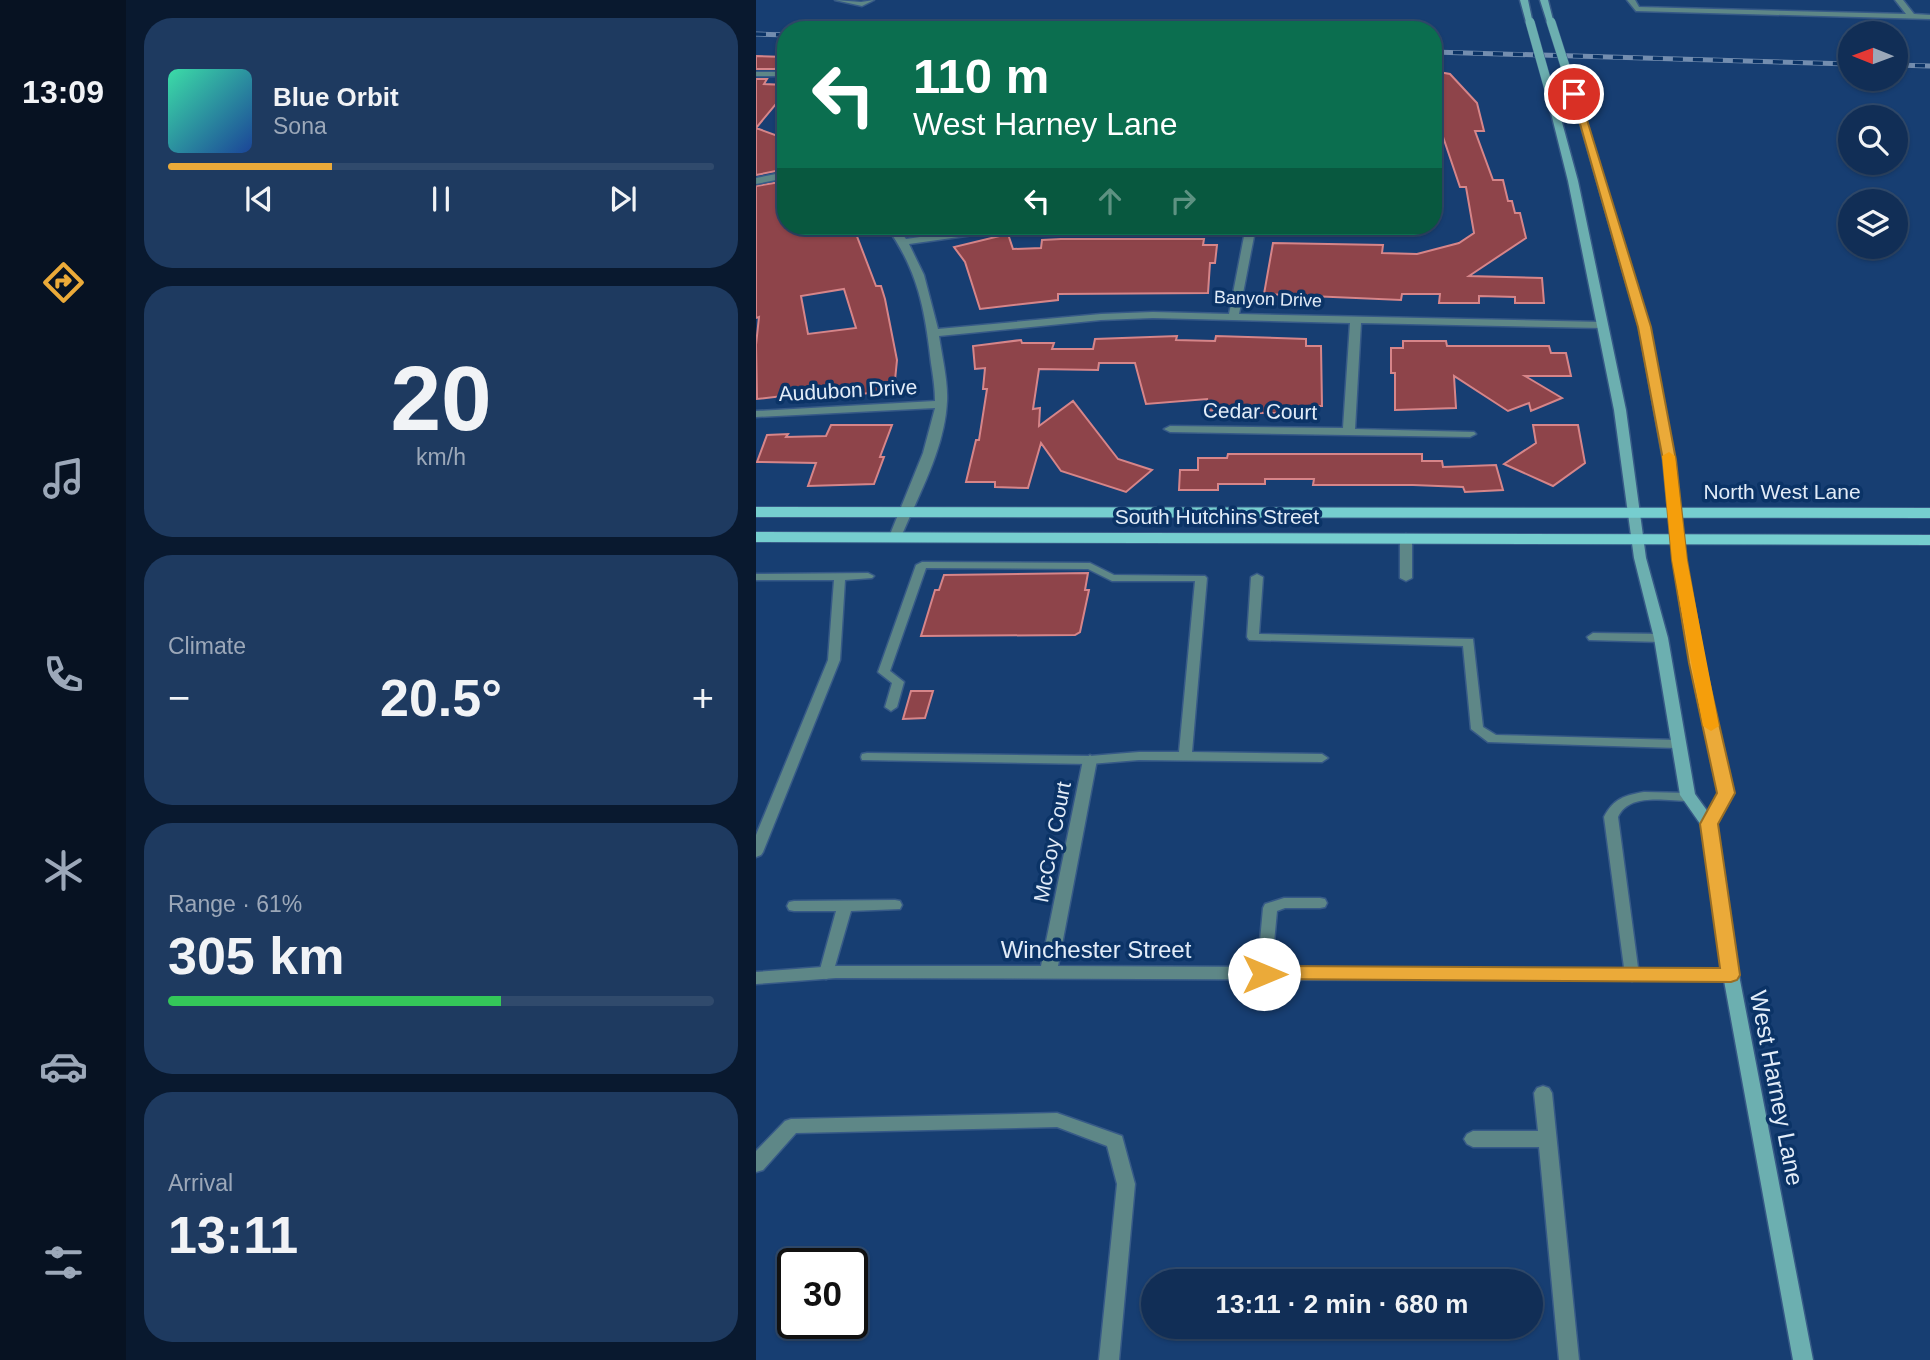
<!DOCTYPE html>
<meta charset="utf-8">
<style>
:root{--surface:#112e56;--page:#1e3a60;--text:#f1f3f6;--muted:#9ca8b9;--line:#304a6c;--accent:#ebaa39}
body{margin:0;font-family:Arial,sans-serif;background:var(--page);color:var(--text);height:100vh;display:flex;flex-direction:column;font-size:26px;white-space:nowrap}
*{box-sizing:border-box;margin:0}
p{font-size:23px;color:var(--muted)}
.icon{flex:none;width:38px;height:38px;fill:none;stroke:currentColor;stroke-width:2;stroke-linecap:round;stroke-linejoin:round}
.map{position:relative;flex:1;overflow:hidden}
.side{display:flex;flex-direction:column;gap:18px;padding:18px;background:#09192f;width:630px}
.side>*{flex:none}
.guide{position:absolute;left:21px;top:21px;width:665px;height:214px;border-radius:28px;box-shadow:0 2px 5px #0004,0 0 0 2px var(--line);background:#0b6e4f;color:#fff;overflow:hidden}
.needle{width:46px;rotate:271deg}
.buttons{position:absolute;left:1082px;top:21px;display:grid;gap:14px}
.buttons a{display:grid;place-items:center;width:70px;height:70px;border-radius:50%;background:var(--surface);box-shadow:0 2px 5px #0004,0 0 0 2px var(--line);font-size:35px}
.speed{position:absolute;left:21px;top:1248px;display:flex;gap:14px;font-size:35px;font-weight:700;text-align:center}
.speed>*{display:grid;place-content:center;width:91px;height:91px;border-radius:50%;background:var(--surface);box-shadow:0 2px 5px #0004,0 0 0 2px var(--line);line-height:1}
.speed .limit{border:4px solid #111;border-radius:10px;background:#fff;color:#111}
.pin{position:absolute;display:grid;place-items:center;width:60px;height:60px;color:#fff;margin:-30px;border:4px solid #fff;border-radius:50%;box-shadow:0 2px 7px #0007}
.me{position:absolute;width:77px;margin:-38px;rotate:90deg;stroke-linejoin:round;filter:drop-shadow(0 0 5px #0008)}
.turn{display:flex;align-items:center;gap:24px;height:147px;padding:0 21px;font-size:32px}
.turn .icon{width:91px;height:91px;stroke-width:2.5}
.turn b{display:block;font-size:49px;line-height:60px}
.lanes{display:flex;align-items:center;height:66px;padding:0 21px;background:#0003;justify-content:center;gap:35px;direction:ltr}
.lanes .off{opacity:.35}
.big{font-size:52px;font-weight:800;line-height:1.1}
.side .card{flex:1;display:flex;flex-direction:column;justify-content:center;gap:10px;min-width:0;padding:0 24px;border-radius:28px;background:var(--page)}
.side .dial{align-items:center;gap:0}
.dial b{font-size:91px;line-height:1}
.song{display:flex;align-items:center;gap:21px}
.cover{width:84px;height:84px;border-radius:10px;background:linear-gradient(135deg,hsl(160 70% 55%),hsl(220 70% 35%))}
.played{height:7px;border-radius:4px;background:linear-gradient(90deg,var(--accent) 30%,var(--line) 30%)}
.keys{display:flex;justify-content:space-around;direction:ltr}
.heat{display:flex;justify-content:space-between;align-items:center;font-size:38px;direction:ltr}
.charge{height:10px;border-radius:5px;background:linear-gradient(90deg,#34c759 61%,var(--line) 0)}
.trip{position:absolute;left:385px;top:1269px;width:402px;height:70px;border-radius:35px;background:var(--surface);box-shadow:0 2px 5px #0004,0 0 0 2px var(--line);font-weight:800;line-height:70px;text-align:center}
main{display:flex;flex:1;min-height:0}
.tab-bar{display:flex;flex-direction:column;width:126px;justify-content:space-around;align-items:center;background:#071222;color:var(--muted)}
.tab-bar .icon{width:49px;height:49px}
.tab-bar .current{color:var(--accent)}
.tab-bar b{font-size:32px;color:var(--text)}
.map>svg:first-child{display:block}
.building{fill:#8e444a;stroke:#d68589;stroke-width:2;fill-rule:evenodd}
.lines{fill:none;stroke-linecap:round;stroke-linejoin:round}
.lane-casing{stroke:#375a87;stroke-width:3}
.street-casing{stroke:#375a87;stroke-width:3}
.secondary-casing{stroke:#375a87;stroke-width:3}
.primary-casing{stroke:#375a87;stroke-width:2}
.lane{fill:#5e8787;fill-rule:evenodd}
.street{fill:#5e8787;fill-rule:evenodd}
.secondary{fill:#6cafb0;fill-rule:evenodd}
.primary{fill:#76cecf;fill-rule:evenodd}
.rail-casing{stroke:#738daf;stroke-width:5}
.rail{stroke:#0b3366;stroke-width:3.5;stroke-dasharray:10;stroke-linecap:butt}
.secondary-bridge-casing{stroke:#375a87;stroke-width:10;stroke-linecap:butt}
.secondary-bridge{stroke:#6cafb0;stroke-width:9}
.route{fill:#ebaa39;stroke:#996e25;stroke-width:2}
.slow{fill:#f59e0b}
.labels{text-anchor:middle;dominant-baseline:central;stroke-width:7;stroke-linejoin:round;paint-order:stroke}
.far-street-label{font-size:18px;fill:#e2ecf8;stroke:#0b3366}
.street-label{font-size:21px;fill:#e2ecf8;stroke:#0b3366}
.near-street-label{font-size:24px;fill:#e2ecf8;stroke:#0b3366}
</style>
<main>
<nav class="tab-bar">
<b>13:09</b>
<svg class="icon current" aria-label="directions" viewBox="0 0 24 24"><path d="M12 3l9 9-9 9-9-9zM9 14v-3h6M13 9l2 2-2 2"/></svg>
<svg class="icon" aria-label="music" viewBox="0 0 24 24"><path d="M9 18V5l10-2v13"/><circle cx="6" cy="18" r="3"/><circle cx="16" cy="16" r="3"/></svg>
<svg class="icon" aria-label="phone" viewBox="0 0 24 24"><path d="M5 4h4l2 5-3 2q2 4 5 5l2-3 5 2v4C11 20 4 13 5 4z"/></svg>
<svg class="icon" aria-label="climate" viewBox="0 0 24 24"><path d="M12 3v18M4 7l16 10M4 17L20 7"/></svg>
<svg class="icon" aria-label="car" viewBox="0 0 24 24"><path d="M5 17H2v-5l4-1 3-4h7l3 4 3 1v5h-3M9 17h6M6 11h13"/><circle cx="7" cy="17" r="2"/><circle cx="17" cy="17" r="2"/></svg>
<svg class="icon" aria-label="filters" viewBox="0 0 24 24"><path d="M4 7h16M4 17h16"/><circle cx="9" cy="7" r="2"/><circle cx="15" cy="17" r="2"/></svg>
</nav>
<section class="side">
<div class="card">
<div class="song"><i class="cover"></i><div><b>Blue Orbit</b><p>Sona</p></div></div>
<div class="played"></div>
<div class="keys"><svg class="icon" aria-label="previous" viewBox="0 0 24 24"><path d="M18 5L8 12l10 7zM5 5v14"/></svg><svg class="icon" aria-label="pause" viewBox="0 0 24 24"><path d="M8 5v14M16 5v14"/></svg><svg class="icon" aria-label="next" viewBox="0 0 24 24"><path d="M6 5l10 7-10 7zM19 5v14"/></svg></div>
</div>
<div class="card dial"><b>20</b><p>km/h</p></div>
<div class="card"><p>Climate</p>
<div class="heat"><a>−</a><b class="big">20.5°</b><a>+</a></div>
</div>
<div class="card"><p>Range · 61%</p><b class="big">305 km</b><div class="charge"></div></div>
<div class="card"><p>Arrival</p><b class="big">13:11</b></div>
</section>
<div class="map">
<svg width="1174" height="1360" viewBox="0 0 1174 1360">
<rect width="100%" height="100%" fill="#173e72"/>
<!-- building -->
<path class="building" d="M0,56L28,57L19,69H0Z
M677,71L694,74L721,103L728,131H719L737,180H747L752,201H756L759,213H764L770,238L713,276L786,278L788,303H759V297L723,296V303H683L684,294H646L645,300L508,294L517,243L627,245L626,253L661,254L703,243L718,233L710,187H704L683,125L678,93H684L677,85Z
M0,79H11L8,84L30,85V92L0,128L30,139V169L0,175Z
M30,181V226H97L120,286H125L129,299L141,360L138,390L88,396L78,395L77,390L1,399L0,345L3,317L0,318V186ZM88,289L100,328L52,334L45,296Z
M252,234L257,249L285,248L286,240L305,239H448L447,245H461L459,263H454L452,293L302,294V300L224,309L209,262L198,247Z
M421,336L420,340L459,341L460,336L550,339V346H565L566,406H550V413H489L450,410L451,399L390,404L379,363H343L342,370L283,369L277,409L284,408L283,426L317,401L362,459L396,470L370,492L305,471L285,443L272,488L239,487V482H210L220,440H223L231,389H227L229,368L219,369L217,346L265,340L266,343H298L296,349H337L339,339Z
M647,341H690L691,346H793L795,353H810L815,376H769L806,398L775,411L773,403L752,411L698,376L700,408L639,410V373H635V348H647Z
M75,425H136L124,457H128L118,484L52,486L60,463L1,462L11,435L32,434L30,437L70,436Z
M777,425H822L829,463L797,486L748,464L780,443Z
M472,454H666V461H686L687,467L740,465L747,490L709,492L707,487L657,485H557L558,479H509V484H462V490H423L424,470H442V458H471Z
M332,573L329,590H333L324,632L319,635L165,636L179,590H183L188,575Z
M155,691H177L169,718L147,719Z"/>
<g class="lines">
<defs>
<path id="lane" d="M79,0L105,2L118,0L106,6Z
M650,534L656,537V578L650,581L644,578V537Z
M166,562L334,563L358,575L449,576L451,578L436,752L566,754L572,758L566,762L383,760L334,764L106,760L105,757L106,754L111,753L334,756L383,752H423L439,581H356L332,569L170,568L134,671L148,682L141,707L135,711L129,707L136,683L122,672L160,565Z
M112,573L118,576L116,578L89,580L84,660L7,852L5,855L0,857V835L72,660L78,580H0V574Z
M501,574L507,577L503,634L717,639L727,727L740,735L921,740L927,744L921,748L732,742L715,729L707,646L493,640L491,637L495,577Z
M837,633L905,634L911,638L905,642L833,640L831,637Z
M888,792L933,793L938,794L940,797L938,800L933,801C911,801 873,792 862,817L883,975L881,979L876,981L871,979L869,975L848,817C857,799 869,795 888,792Z
M528,898H564L569,899L571,903L569,907L564,908H529L521,911L515,974L513,978L508,980L503,978L501,974L507,908L509,904Z
M139,900L144,901L146,905L144,909L95,911L77,973L75,977L70,979L65,977L63,973L80,911H38L33,910L31,906L33,902L38,901Z"/>
<path id="street" d="M871,0H879L883,7L1150,14L1139,0H1147L1158,14L1174,15V19L880,11Z
M0,72H30V76H0Z
M30,172V178L0,184V178Z
M677,200L682,203V215L677,218Z
M130,226H140L150,239L241,226H265L260,229L153,244L168,275L182,329L345,314L397,312L473,314L490,226H500L483,314L846,322L851,325L846,328L605,323L599,429L718,432L720,434L714,437L414,432L408,429L414,426L587,428L594,323L397,318L345,320L183,336C186,357 192,380 191,401C189,448 163,494 145,537L139,541L133,537L167,453L179,408L0,417V411L179,401C179,388 177,376 175,363C169,310 162,270 130,226Z
M631,226H657C651,231 637,231 631,226Z
M334,755L341,760L302,966L975,969L981,971L983,975L981,979L975,981L80,978L0,984V972L80,966H285L327,760Z
M787,1086L793,1088L796,1093L823,1360H803L783,1147H717L711,1144L708,1139L711,1134L717,1131H782L778,1093L781,1088Z
M301,1113L366,1136L379,1184L363,1360H343L361,1184L351,1146L301,1127L40,1133L7,1170L0,1172V1151L29,1121L35,1119Z"/>
<path id="secondary" d="M764,0H772L777,24L770,22Z
M784,0H792L798,24L791,22Z
M794,90L798,93L822,181L870,410L890,558L912,638L939,794L952,812L962,793L934,663L917,560L907,460L883,327L815,92L822,94L893,327L919,460L929,560L948,663L978,793L961,824L983,975L1057,1360H1037L967,975L945,825L924,795L898,638L878,558L858,410L812,181L790,93Z"/>
<path id="primary" d="M0,507L1174,508V518L0,517Z
M0,532L1174,535V545L0,542Z"/>
</defs>
<!-- lane casing -->
<use href="#lane" class="lane-casing"/>
<!-- street casing -->
<use href="#street" class="street-casing"/>
<!-- secondary casing -->
<use href="#secondary" class="secondary-casing"/>
<!-- primary casing -->
<use href="#primary" class="primary-casing"/>
<!-- lane -->
<use href="#lane" class="lane"/>
<!-- street -->
<use href="#street" class="street"/>
<!-- secondary -->
<use href="#secondary" class="secondary"/>
<!-- primary -->
<use href="#primary" class="primary"/>
<defs>
<path id="rail" d="M0,34L30,35
M677,52L1094,64
M1139,65L1174,66"/>
</defs>
<!-- rail casing -->
<use href="#rail" class="rail-casing"/>
<!-- rail -->
<use href="#rail" class="rail"/>
<defs>
<path id="secondary-bridge" d="M774,22L794,93
M795,22L818,94"/>
</defs>
<!-- secondary-bridge casing -->
<use href="#secondary-bridge" class="secondary-bridge-casing"/>
<!-- secondary-bridge -->
<use href="#secondary-bridge" class="secondary-bridge"/>
</g>
<!-- route -->
<path class="route" d="M815,92L823,94L895,327L920,460L931,560L949,663L979,793L962,824L984,975L981,980L975,982L501,979L498,974L501,968L508,966L964,968L944,824L961,793L933,663L916,560L907,460L882,327Z"/>
<!-- slow -->
<path class="slow" d="M913,452L919,456L931,560L963,726L955,731L947,726L916,560L906,456Z"/>
<g class="labels">
<!-- far-street labels -->
<g class="far-street-label">
<text transform="translate(512 299) rotate(2)">Banyon Drive</text>
</g>
<!-- street labels -->
<g class="street-label">
<text transform="translate(92 390) rotate(-3)">Audubon Drive</text>
<text transform="translate(504 411) rotate(1)">Cedar Court</text>
<text x="1026" y="491">North West Lane</text>
<text x="461" y="516">South Hutchins Street</text>
<text transform="translate(296 842) rotate(-79)">McCoy Court</text>
</g>
<!-- near-street labels -->
<g class="near-street-label">
<text x="340" y="949">Winchester Street</text>
<text transform="translate(1021 1088) rotate(79)">West Harney Lane</text>
</g>
</g>
</svg>
<div class="buttons">
<a><svg class="needle" viewBox="-14 -14 28 28"><path d="M0-13l5 13h-10z" fill="#e53935"/><path d="M0 13l5-13h-10z" fill="#9ca8b9"/></svg></a>
<a><svg class="icon" aria-label="search" viewBox="0 0 24 24"><circle cx="10" cy="10" r="6"/><path d="M15 15l6 6"/></svg></a>
<a><svg class="icon" aria-label="layers" viewBox="0 0 24 24"><path d="M12 4l9 5-9 5-9-5zM3 14l9 5 9-5"/></svg></a>
</div>
<div class="speed"><div class="limit">30</div></div>
<div class="pin" style="left:818px;top:94px;background:#d93025"><svg class="icon" aria-label="arrive" viewBox="0 0 24 24"><path d="M6 21V4h12l-3 4 3 4H6"/></svg></div>
<svg class="me" style="left:508px;top:974px" viewBox="-20 -20 40 40"><circle r="19" fill="#fff"/><path d="M0-13L10 11 0 6-10 11z" fill="#ebaa39"/></svg>
<div class="trip">13:11 · 2 min · 680 m</div>
<div class="guide">
<div class="turn"><svg class="icon" aria-label="left" viewBox="0 0 24 24"><path d="M17 20v-9H6M10 6l-5 5 5 5"/></svg><div><b>110 m</b>West Harney Lane</div></div>
<div class="lanes"><svg class="icon" aria-label="left" viewBox="0 0 24 24"><path d="M17 20v-9H6M10 6l-5 5 5 5"/></svg><svg class="icon off" aria-label="ahead" viewBox="0 0 24 24"><path d="M12 20V5M6 11l6-6 6 6"/></svg><svg class="icon off" aria-label="right" viewBox="0 0 24 24"><path d="M7 20v-9h11M14 6l5 5-5 5"/></svg></div>
</div>
</div>
</main>
